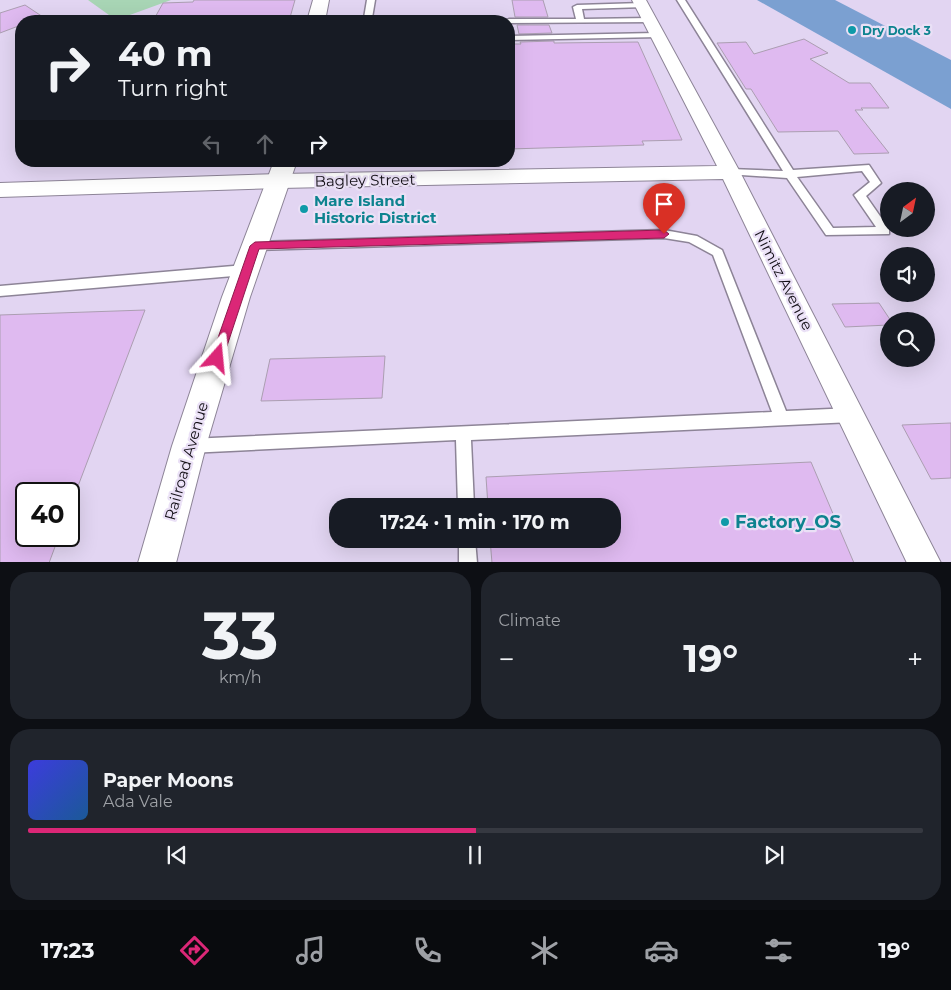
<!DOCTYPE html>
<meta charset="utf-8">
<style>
:root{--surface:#171b24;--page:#20242c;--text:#f1f3f6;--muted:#9ea1a6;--line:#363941;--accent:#db2777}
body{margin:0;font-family:Montserrat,sans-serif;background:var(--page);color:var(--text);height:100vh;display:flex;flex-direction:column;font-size:19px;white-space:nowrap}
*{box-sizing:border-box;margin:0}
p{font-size:16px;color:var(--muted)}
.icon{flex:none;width:28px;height:28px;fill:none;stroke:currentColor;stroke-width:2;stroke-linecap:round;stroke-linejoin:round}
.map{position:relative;height:562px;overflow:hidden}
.panel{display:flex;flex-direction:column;gap:10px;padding:10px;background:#0d0f14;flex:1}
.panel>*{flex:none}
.banner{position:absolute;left:15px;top:15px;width:500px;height:152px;border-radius:20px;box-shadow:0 5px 20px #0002;background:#171b24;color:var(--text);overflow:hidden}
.needle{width:32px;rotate:33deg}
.tools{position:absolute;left:880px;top:182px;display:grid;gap:10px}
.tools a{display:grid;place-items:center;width:55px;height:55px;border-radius:50%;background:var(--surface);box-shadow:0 5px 20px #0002;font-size:25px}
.speed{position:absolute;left:15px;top:482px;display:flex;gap:10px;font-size:25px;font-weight:700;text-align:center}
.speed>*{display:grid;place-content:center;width:65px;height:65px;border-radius:50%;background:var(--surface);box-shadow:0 5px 20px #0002;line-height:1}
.speed .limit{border:2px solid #111;border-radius:8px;background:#fff;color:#111}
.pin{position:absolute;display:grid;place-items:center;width:42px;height:42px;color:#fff;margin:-51px -21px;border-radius:50% 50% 50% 0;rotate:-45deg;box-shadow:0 0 5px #0007}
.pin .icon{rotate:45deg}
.me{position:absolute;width:55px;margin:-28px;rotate:18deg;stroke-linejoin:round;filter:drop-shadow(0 0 4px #0008)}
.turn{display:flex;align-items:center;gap:18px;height:105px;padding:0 20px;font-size:22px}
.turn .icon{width:65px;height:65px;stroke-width:2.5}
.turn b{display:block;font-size:35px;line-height:42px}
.lanes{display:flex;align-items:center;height:48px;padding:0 20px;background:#0003;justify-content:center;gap:25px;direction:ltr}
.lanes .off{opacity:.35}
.big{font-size:38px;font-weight:700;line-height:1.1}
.panel .tile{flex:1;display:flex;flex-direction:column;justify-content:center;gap:8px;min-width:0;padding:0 18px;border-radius:20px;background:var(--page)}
.panel .dial{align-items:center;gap:0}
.dial b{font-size:65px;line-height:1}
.song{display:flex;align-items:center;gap:15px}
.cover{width:60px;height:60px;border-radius:8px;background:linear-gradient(135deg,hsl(240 70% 55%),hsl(210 70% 35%))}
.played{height:5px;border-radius:2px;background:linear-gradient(90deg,var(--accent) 50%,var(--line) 50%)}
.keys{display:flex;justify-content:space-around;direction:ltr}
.heat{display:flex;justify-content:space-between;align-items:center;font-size:28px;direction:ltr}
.panel .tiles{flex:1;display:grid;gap:10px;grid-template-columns:1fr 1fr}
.tile:last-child{grid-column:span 2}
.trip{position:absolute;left:329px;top:498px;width:292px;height:50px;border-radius:20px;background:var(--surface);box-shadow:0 5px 20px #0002;font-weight:700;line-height:50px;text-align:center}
.tabs{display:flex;height:80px;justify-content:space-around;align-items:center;background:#090b0e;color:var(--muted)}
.tabs .icon{width:35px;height:35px}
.tabs .on{color:var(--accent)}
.tabs b{font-size:22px;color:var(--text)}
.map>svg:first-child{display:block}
.built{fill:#e2d5f2;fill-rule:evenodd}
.green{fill:#a8d5b5}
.water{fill:#7ba0d1}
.building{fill:#dfbaf0;stroke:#ab9eb1}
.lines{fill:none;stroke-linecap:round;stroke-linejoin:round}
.lane-casing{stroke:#8d8497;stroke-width:3}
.street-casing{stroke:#8d8497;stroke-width:2}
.secondary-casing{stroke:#8d8497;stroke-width:2}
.lane{fill:#fff;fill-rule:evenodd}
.street{fill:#fff;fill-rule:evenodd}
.secondary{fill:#fff;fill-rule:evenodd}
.route{fill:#db2777;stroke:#8e194d}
.culture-dot{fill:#0f9aa8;stroke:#eae0f6;stroke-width:2}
.labels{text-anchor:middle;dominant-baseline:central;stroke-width:4.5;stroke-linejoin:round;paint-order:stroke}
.far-culture-label{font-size:12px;font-weight:bold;fill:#0d838f;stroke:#eae0f6;text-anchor:start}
.street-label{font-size:15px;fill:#130f16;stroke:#eae0f6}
.culture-label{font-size:15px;font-weight:bold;fill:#0d838f;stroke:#eae0f6;text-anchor:start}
.near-culture-label{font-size:18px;font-weight:bold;fill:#0d838f;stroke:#eae0f6;text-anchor:start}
</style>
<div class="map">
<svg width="951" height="563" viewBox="0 0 951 563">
<rect width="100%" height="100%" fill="#eae0f6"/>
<!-- built -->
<path class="built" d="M0,0H951V562H0ZM21,21H509V161H21ZM889,191H926V229H889ZM889,256H926V294H889ZM889,321H926V359H889ZM26,494H69V536H26ZM338,506H612V539H338Z"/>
<!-- green -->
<path class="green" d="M88,0H171L116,20Z"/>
<!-- water -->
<path class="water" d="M757,0H835L951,60V109Z"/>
<!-- building -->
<path class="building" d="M194,0H295L289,21H153L163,3L193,2Z
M512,0H543L548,17H515Z
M25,5L43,17L32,21H21V25L0,33V13Z
M517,25H549L552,33L519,34Z
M804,39L828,53L810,59L849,83H870L889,108H861L863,110H855L889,153L854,154L838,131L778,132L751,89H746L717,43L746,42L754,54Z
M554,41V43L638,42L682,140L642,141L644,145L509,149V44H521L520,42Z
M879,303L891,321H889V325L845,327L832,304Z
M145,310L75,494H26V536H59L49,563H0V315Z
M385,356L382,398L261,401L270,359Z
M951,423V478L931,479L902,425Z
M811,462L854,563H492L490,539H612V506H488L486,477Z"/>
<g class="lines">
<defs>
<path id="lane" d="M367,0H375L372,18L406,19L410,21L313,20L317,18H364Z
M677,0H685L793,170L869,165L881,183L866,196L889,229V234L826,235L787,178L726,174L725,172L726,170L730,169L783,171ZM862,171L870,182L854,195L876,227L833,228L797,177Z
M642,3L646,5L645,7L582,9L584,19L649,18L653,20L652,22L509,23V21H505L509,19H576L573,7L577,5Z
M656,33L660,35L659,37L509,40V36Z
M664,230L697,236L722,250L786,411L852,408L857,410L859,415L857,420L852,422L471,440L474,506H458L456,440L189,453L184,451L181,446L184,441L189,439L772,412L713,255L689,242L664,238L255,250L249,246L255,242Z
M245,265L249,267L251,270L249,273L245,275L0,296V286Z
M459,539H475L477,563H459Z"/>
<path id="street" d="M632,0H646L740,172L941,563H907L723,179L280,188L0,197V183L280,174L717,166Z"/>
<path id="secondary" d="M313,0H329L325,21H307Z
M274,161H297L250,297L206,446L176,563H138L172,446L222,297Z"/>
</defs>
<!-- lane casing -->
<use href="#lane" class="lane-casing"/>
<!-- street casing -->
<use href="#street" class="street-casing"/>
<!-- secondary casing -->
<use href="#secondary" class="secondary-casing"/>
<!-- lane -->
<use href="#lane" class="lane"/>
<!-- street -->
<use href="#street" class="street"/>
<!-- secondary -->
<use href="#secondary" class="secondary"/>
</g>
<!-- route -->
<path class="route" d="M664,230L669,234L664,238L259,249L223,358L221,361L217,363L212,361L211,358L250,246L255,242Z"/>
<!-- markers -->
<g class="culture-dot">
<circle cx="852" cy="30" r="5"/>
<circle cx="304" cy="209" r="5"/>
<circle cx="725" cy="522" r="5"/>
</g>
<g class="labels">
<!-- far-culture labels -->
<g class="far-culture-label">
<text x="862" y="30">Dry Dock 3</text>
</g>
<!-- street labels -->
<g class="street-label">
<text transform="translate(365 180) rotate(-1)">Bagley Street</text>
<text transform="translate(784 280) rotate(63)">Nimitz Avenue</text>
<text transform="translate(186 461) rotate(-74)">Railroad Avenue</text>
</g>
<!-- culture labels -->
<g class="culture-label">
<text x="314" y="200">Mare Island<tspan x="314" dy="17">Historic District</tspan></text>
</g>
<!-- near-culture labels -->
<g class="near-culture-label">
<text x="735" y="522">Factory_OS</text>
</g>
</g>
</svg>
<div class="tools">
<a><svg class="needle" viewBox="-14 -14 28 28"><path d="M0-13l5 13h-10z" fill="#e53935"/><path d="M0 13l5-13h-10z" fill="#9ea1a6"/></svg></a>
<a><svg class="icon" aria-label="sound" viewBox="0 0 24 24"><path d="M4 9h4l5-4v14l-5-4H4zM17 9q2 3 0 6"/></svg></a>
<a><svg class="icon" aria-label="search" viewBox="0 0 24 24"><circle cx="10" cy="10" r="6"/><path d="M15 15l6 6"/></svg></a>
</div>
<div class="speed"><div class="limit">40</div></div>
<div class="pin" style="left:664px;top:234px;background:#d93025"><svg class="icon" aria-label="arrive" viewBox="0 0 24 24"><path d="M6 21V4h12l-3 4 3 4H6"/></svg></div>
<svg class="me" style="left:217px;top:358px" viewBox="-20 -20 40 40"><path d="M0-17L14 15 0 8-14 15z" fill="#db2777" stroke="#fff" stroke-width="4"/></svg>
<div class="trip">17:24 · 1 min · 170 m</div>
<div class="banner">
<div class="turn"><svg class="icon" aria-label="right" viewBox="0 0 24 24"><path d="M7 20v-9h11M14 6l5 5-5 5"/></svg><div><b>40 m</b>Turn right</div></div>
<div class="lanes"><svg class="icon off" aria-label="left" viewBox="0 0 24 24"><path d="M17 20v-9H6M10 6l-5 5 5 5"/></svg><svg class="icon off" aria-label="ahead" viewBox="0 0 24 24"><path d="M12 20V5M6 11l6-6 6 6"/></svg><svg class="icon" aria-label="right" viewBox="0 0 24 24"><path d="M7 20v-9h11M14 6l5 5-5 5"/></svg></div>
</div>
</div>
<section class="panel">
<div class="tiles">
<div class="tile dial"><b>33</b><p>km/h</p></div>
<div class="tile"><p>Climate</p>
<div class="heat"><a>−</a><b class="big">19°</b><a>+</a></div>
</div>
<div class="tile">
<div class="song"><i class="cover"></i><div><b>Paper Moons</b><p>Ada Vale</p></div></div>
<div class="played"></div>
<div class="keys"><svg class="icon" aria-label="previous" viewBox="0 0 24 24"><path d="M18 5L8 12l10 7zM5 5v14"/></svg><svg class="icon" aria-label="pause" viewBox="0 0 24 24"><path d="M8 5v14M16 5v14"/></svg><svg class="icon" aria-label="next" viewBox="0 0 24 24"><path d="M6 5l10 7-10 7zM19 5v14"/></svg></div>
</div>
</div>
</section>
<nav class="tabs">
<b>17:23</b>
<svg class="icon on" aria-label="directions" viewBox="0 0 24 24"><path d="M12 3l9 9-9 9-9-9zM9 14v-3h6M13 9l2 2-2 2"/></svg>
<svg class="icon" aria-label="music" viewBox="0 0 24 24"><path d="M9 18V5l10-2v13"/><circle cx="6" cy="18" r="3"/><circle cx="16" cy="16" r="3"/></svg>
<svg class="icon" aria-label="phone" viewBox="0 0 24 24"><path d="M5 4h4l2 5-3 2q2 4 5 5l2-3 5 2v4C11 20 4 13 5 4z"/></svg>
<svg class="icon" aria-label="climate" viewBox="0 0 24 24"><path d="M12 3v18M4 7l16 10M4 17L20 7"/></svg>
<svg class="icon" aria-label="car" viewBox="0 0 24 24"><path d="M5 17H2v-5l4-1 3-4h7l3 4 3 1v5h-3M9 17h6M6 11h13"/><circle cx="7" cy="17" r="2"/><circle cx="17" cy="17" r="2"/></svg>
<svg class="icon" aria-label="filters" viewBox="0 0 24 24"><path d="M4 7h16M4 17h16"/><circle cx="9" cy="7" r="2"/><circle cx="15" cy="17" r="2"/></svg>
<b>19°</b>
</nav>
